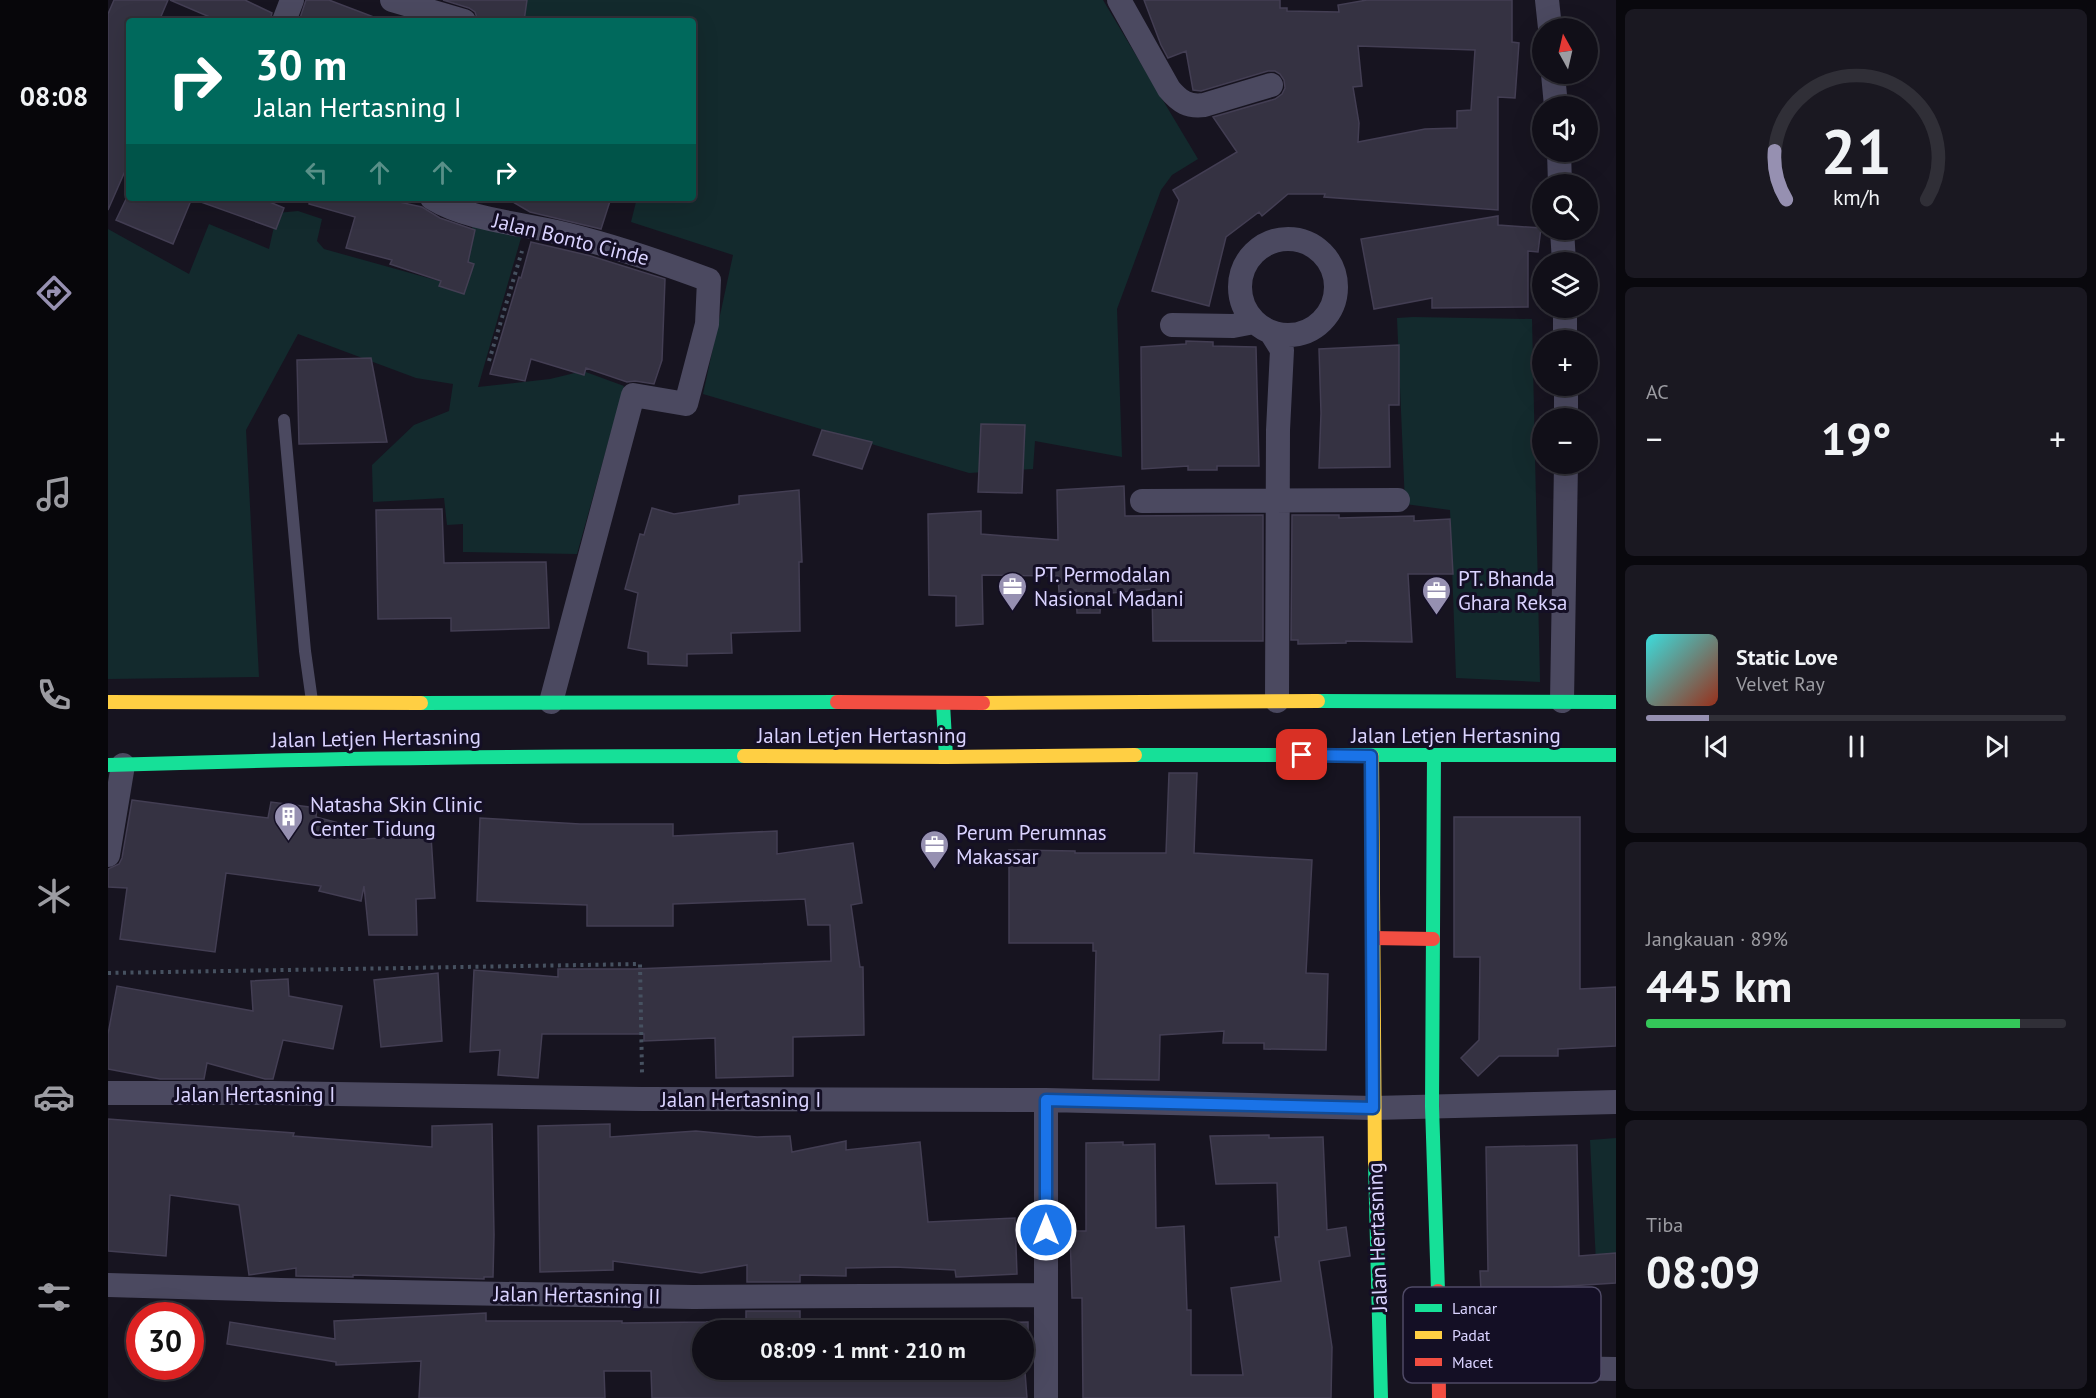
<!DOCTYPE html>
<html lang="id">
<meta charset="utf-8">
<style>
:root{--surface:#110f18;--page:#1a1821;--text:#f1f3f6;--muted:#9c9ca2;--line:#302f37;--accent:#9690b1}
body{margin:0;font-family:"PT Sans",sans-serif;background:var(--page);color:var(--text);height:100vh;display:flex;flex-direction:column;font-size:22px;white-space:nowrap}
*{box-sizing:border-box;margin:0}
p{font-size:20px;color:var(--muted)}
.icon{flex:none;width:33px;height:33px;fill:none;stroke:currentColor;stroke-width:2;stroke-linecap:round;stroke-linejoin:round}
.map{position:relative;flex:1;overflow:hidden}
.drawer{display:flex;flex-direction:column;gap:9px;padding:9px;background:#09080d;width:480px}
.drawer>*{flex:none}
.guide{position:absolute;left:18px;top:18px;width:570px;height:183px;border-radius:6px;box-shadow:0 6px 24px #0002,0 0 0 2px var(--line);background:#00695c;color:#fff;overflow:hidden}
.needle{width:39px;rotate:352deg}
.tools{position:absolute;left:1424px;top:18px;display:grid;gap:12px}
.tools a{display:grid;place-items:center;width:66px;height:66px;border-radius:50%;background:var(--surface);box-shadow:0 6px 24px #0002,0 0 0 2px var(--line);font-size:30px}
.speed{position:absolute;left:18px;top:1302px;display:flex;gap:12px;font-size:30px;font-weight:700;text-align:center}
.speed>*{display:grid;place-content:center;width:78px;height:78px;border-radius:50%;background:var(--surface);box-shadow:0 6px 24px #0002,0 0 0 2px var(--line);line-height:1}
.speed .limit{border:9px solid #d22;background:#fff;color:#111}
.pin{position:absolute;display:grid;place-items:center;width:51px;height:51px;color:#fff;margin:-26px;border-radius:12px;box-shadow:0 3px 9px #0006}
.me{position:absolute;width:66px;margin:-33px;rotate:0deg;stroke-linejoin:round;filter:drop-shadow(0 0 4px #0008)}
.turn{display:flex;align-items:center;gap:21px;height:126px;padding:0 30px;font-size:27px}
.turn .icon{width:78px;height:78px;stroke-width:2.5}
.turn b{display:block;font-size:42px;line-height:51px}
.lanes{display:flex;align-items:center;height:57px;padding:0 30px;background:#0003;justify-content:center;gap:30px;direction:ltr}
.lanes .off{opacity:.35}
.big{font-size:45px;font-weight:700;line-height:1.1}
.drawer .widget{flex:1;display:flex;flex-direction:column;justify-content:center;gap:9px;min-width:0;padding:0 21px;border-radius:9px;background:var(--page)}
.drawer .dial{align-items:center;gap:0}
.dial svg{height:156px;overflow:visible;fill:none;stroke:var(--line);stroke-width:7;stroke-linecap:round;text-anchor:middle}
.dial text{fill:var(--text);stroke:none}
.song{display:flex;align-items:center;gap:18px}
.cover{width:72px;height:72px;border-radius:9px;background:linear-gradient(135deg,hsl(180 70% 55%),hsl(10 70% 35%))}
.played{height:6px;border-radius:3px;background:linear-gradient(90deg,var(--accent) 15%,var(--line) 15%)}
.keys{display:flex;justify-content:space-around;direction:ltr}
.heat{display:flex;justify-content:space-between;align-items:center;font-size:33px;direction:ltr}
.charge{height:9px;border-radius:4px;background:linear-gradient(90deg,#34c759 89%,var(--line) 0)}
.trip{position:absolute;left:584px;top:1320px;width:342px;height:60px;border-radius:30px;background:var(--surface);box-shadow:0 6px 24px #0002,0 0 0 2px var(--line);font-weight:700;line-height:60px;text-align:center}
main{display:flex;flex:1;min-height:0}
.menu{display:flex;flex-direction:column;width:108px;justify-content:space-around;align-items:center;background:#07060a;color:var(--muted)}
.menu .icon{width:42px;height:42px}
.menu .on{color:var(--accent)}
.menu b{font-size:27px;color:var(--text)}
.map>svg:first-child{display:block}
.green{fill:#132a2d}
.building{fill:#353242;stroke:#433e53;stroke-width:1.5;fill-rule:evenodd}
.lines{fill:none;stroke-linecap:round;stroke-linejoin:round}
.path{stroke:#465160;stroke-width:4;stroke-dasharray:3 4.5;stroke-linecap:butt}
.lane{stroke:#4b4960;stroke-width:12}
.street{stroke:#4b4960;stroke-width:24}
.fast{stroke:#16e098;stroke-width:14}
.slow{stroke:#ffcf43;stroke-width:14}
.jam{stroke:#f24e42;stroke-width:14}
.route-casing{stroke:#114b97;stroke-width:15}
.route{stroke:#1a73e8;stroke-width:10}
.labels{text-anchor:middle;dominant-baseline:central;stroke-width:6;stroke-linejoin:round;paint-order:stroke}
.street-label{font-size:21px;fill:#dad3ff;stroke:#140f25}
.poi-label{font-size:21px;fill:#dad3ff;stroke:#140f25;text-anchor:start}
.key{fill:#140f25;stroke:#4f4a66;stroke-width:1.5}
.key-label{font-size:16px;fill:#dad3ff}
</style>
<main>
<nav class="menu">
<b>08:08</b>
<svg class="icon on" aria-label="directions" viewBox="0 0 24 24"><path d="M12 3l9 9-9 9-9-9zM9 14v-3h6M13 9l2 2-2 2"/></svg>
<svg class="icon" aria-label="music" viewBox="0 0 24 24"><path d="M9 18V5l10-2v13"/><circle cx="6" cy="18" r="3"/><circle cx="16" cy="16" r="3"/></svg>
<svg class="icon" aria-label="phone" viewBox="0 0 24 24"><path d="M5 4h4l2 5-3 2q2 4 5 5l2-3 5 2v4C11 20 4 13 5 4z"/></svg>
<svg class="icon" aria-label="climate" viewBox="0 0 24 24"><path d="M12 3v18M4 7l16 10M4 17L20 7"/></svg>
<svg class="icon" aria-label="car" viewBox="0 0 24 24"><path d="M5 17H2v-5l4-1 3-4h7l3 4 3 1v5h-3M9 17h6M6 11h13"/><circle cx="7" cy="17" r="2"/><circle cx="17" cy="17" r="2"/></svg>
<svg class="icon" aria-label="filters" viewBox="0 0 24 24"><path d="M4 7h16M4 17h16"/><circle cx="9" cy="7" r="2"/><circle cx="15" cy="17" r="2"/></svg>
</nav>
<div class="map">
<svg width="1508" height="1398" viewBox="0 0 1508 1398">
<rect width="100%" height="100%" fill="#171420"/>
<!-- green -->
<path class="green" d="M399,0H995L1090,159L1064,175L1053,190L1009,309L1014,457L927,441L925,469L861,473L595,394L625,255L523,222L529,198H585V21H391Z
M190,211L214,219L209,241L216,249L349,286L368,213L417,224L370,387L442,379L475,371L516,386L469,554L355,552V524L339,525L336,498L265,502L264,465L306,425L341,411L345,384L308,378L190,334L138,430L151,677L0,679V229L81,274L101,224L161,249L169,213Z
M1305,317L1424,319L1432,682L1348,678L1342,510L1297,504L1289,318Z
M1508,1138V1262L1488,1263L1482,1140Z"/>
<!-- building -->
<path class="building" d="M6,0H60L51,21H21V162L0,210V14Z
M62,0H137L164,13L162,21H111Z
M198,0H221L271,19V21H191Z
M335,0H419L416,21H370L367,12L361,8Z
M1036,0H1172V8H1179V11L1231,12L1230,5L1259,0H1404V42L1411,43L1407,98L1390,97V210L1216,197L1217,194H1180L1154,216L1151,212L1118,237L1101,306L1044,291L1071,200L1065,190L1129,152L1105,117L1167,99L1174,94L1177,88L1176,80L1172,74L1167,71H1160L1093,91L1085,90L1078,51L1060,58L1053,45ZM1250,46L1367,50L1363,110L1349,111V128L1317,129L1250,142L1251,123L1245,87L1254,86Z
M21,193V198H84L65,244L8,220Z
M90,198H152L176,208L168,229L90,201Z
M202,198H292L291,202L314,207L332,218L367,230L360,262L366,264L356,294L331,286L333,281L282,264L284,260L238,248L247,217L201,204Z
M398,198H503L493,229L422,212Z
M1390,216V225L1433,228L1430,252L1420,251V307L1324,308V298L1266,309L1253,239Z
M423,242L483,256L557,279L554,360L546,384L527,381L519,382L478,368L476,375L423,359L417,381L382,374L411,277L413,278Z
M1078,341L1105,342V346L1148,347L1151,466H1109V470H1080V466L1034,469L1033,347L1078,344Z
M1291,345V405H1281L1282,467L1211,468L1213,413L1211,349Z
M263,358L279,442L191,444L189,360Z
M873,424L917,425L914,493L870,492Z
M714,430L764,442L754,469L705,455Z
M1016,486L1017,516L1155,515V641H1045L1044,589L993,594L992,613H969L968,590L951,592L950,576L874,575L875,624L848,626V596L821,595L820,514L873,511V534L950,540L949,490Z
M691,490L694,562H691L692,631L623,633L624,653L579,654V666L540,664V652L520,648L530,593L517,589L532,534L536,535L544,508L566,514L631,504V496Z
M334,509L336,563L438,562L441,628L343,631V618L270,619L268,510Z
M1184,515H1231V518L1306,516V521L1342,519L1345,574H1300L1304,642L1238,641V643L1190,644V640H1183Z
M1061,773H1089L1086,853L1204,860L1198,973L1220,974L1218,1050L1156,1049V1043H1115L1116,1031L1052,1035L1051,1080L985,1079L988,951H985V943H901V850L967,851V853H1058Z
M24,800L160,818L163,802L209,808L208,817L257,830L254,839L323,836L327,898L308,899L309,935H261L256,886L253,901L211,891L213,886L118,873L107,952L12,939L19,888L0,887V869L11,864L14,858Z
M1346,817H1472V989L1508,987V1046L1450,1049V1056H1391L1370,1076L1353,1058L1371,1040L1372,957H1346Z
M372,818L472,824H565V836L669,831V854L745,843L754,903L743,905L752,967H755L756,1035L685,1037V1076L608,1078L607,1038L536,1041V1034H434L430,1078L390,1075L392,1050L362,1052L366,970L450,977V969H526L723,961L722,925H700L697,899L565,904V926H479V905L369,901Z
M330,973L334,1041L273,1047L266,980Z
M180,979L181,996L234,1006L225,1049L175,1040L165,1079H157L99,1063L96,1079H52L0,1069V1034L9,986L145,1011L143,981Z
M0,1119L186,1133L185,1136L324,1147V1126L384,1124L386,1235L385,1277H376V1279L245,1275V1277L188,1276V1268L141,1275L131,1205L62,1195L58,1256L0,1251Z
M502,1124V1137L588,1131L649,1137L682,1136L684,1152L738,1141V1150L812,1142L820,1222L907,1218L909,1274L848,1277L847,1270L787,1267L738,1268V1276L692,1275V1282H639V1265L593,1273L505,1261V1270L432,1272L430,1126Z
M1161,1135V1138L1215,1137L1219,1230L1238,1227L1242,1256L1211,1261L1224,1347L1223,1398H975L974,1298H964L962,1231H978V1143L1015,1142V1145L1047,1144L1048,1228L1076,1226L1079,1310H1083V1375H1135L1123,1288L1173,1281L1167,1237H1171L1169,1183L1108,1184L1102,1136Z
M1469,1145L1471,1256L1508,1253V1283L1446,1287L1448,1345L1376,1349L1372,1271H1380L1378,1147Z
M638,1311H692V1319H698V1322L780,1324L920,1322V1359H916L919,1398H544L543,1371H496L497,1398H311L313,1361L228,1365V1362L119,1344L122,1322L227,1339L226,1321L378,1313V1321H514V1323L598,1322L638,1319ZM594,1330H915V1370H594Z"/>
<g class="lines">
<!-- path -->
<path class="path" d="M381,361L414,251
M0,973L532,964L534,1073"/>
<!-- lane -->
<path class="lane" d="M176,420L197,651L204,701"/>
<!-- street -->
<path class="street" d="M284,0L356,21
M1011,0L1061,89C1072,102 1080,107 1096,105L1163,85
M1439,0L1442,28
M176,21L184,0
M1445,74L1448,106
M1451,152L1452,184
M324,198C358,219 409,223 448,232C501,244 550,261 601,280L599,324L578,404L525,395L443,702
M1454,230L1456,262
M1132 287a48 48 0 1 1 96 0a48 48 0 1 1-96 0Z
M1457,308V340
M1064,325L1125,326L1146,322
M1164,334L1174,350L1170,430L1169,701
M1458,418V386
M1034,501L1290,500
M1454,701L1458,464
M0,855L15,765
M0,1093H165L534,1099L938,1100L1265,1108L1508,1102
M0,1285L173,1290L585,1297L937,1295
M1332,1366L1508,1369
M938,1398V1100"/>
<!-- fast -->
<path class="fast" d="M1210,701L1508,702
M313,703L729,702
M835,704L838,757
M1027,755H1508
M1326,756L1324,1106L1330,1291
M0,765C212,758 424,756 636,756
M1267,1165L1273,1398"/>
<!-- slow -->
<path class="slow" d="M0,702L313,703
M875,703L1210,701
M636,756L838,757L1027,755
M1264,756L1267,1165"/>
<!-- jam -->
<path class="jam" d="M729,702L875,703
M1264,938L1325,939
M1330,1291L1331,1398"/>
</g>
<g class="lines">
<defs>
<path id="route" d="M938,1230V1100L1265,1108L1263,756L1194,755"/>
</defs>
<!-- route casing -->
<use href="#route" class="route-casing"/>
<!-- route -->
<use href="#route" class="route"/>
</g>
<!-- icons -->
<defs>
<symbol id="office-pin" viewBox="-11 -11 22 30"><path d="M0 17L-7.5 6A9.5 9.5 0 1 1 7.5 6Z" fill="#9690b1" stroke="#140f25"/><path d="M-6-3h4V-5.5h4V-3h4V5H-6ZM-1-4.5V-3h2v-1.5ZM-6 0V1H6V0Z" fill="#fff"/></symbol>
<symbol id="building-pin" viewBox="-11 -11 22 30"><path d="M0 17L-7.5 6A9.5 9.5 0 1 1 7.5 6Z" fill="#9690b1" stroke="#140f25"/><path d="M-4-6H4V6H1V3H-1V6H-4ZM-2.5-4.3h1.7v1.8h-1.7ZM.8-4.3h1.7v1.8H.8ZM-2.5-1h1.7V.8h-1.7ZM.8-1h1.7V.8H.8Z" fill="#fff"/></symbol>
</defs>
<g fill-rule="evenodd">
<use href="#office-pin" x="888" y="570" width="33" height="45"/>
<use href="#office-pin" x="1312" y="574" width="33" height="45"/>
<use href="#building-pin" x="164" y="800" width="33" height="45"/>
<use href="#office-pin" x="810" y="828" width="33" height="45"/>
</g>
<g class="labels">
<!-- street labels -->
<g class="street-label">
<text transform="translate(463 239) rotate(14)">Jalan Bonto Cinde</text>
<text x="754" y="735">Jalan Letjen Hertasning</text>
<text x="1348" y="735">Jalan Letjen Hertasning</text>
<text transform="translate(268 738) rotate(-1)">Jalan Letjen Hertasning</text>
<text x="147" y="1094">Jalan Hertasning I</text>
<text x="633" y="1099">Jalan Hertasning I</text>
<text transform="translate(1269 1237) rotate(-92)">Jalan Hertasning</text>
<text transform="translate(469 1295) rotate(1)">Jalan Hertasning II</text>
</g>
<!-- poi labels -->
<g class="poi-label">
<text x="926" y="574">PT. Permodalan<tspan x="926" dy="24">Nasional Madani</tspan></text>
<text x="1350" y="578">PT. Bhanda<tspan x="1350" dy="24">Ghara Reksa</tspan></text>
<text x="202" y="804">Natasha Skin Clinic<tspan x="202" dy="24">Center Tidung</tspan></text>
<text x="848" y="832">Perum Perumnas<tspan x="848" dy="24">Makassar</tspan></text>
</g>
</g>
<!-- legend -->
<rect x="1295" y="1287" width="198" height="96" rx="9" class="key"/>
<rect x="1307" y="1304" width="27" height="8" fill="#16e098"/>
<rect x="1307" y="1331" width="27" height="8" fill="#ffcf43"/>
<rect x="1307" y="1358" width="27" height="8" fill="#f24e42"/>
<g class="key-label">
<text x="1344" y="1314">Lancar</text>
<text x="1344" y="1341">Padat</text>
<text x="1344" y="1368">Macet</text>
</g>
</svg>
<div class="tools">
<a><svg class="needle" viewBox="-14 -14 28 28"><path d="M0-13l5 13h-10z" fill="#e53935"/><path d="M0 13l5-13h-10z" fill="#9c9ca2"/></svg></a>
<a><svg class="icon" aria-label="sound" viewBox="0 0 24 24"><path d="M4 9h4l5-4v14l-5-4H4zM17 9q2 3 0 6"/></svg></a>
<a><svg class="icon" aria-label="search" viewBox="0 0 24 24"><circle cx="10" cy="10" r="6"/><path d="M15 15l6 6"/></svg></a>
<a><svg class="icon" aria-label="layers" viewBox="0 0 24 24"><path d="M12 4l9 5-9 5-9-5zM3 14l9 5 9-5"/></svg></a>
<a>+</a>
<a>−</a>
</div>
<div class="speed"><div class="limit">30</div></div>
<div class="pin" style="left:1194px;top:755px;background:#d93025"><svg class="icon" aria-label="arrive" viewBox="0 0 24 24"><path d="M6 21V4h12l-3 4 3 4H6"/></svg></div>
<svg class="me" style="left:938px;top:1230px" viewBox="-20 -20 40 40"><circle r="17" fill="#1a73e8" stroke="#fff" stroke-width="3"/><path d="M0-11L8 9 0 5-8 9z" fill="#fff"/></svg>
<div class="trip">08:09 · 1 mnt · 210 m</div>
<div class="guide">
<div class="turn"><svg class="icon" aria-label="right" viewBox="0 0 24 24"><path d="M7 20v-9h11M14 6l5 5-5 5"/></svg><div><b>30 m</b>Jalan Hertasning I</div></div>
<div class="lanes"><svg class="icon off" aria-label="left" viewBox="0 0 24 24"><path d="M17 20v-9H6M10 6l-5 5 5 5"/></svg><svg class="icon off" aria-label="ahead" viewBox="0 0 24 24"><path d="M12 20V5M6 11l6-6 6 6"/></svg><svg class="icon off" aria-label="ahead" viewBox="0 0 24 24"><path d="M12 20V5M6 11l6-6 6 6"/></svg><svg class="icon" aria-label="right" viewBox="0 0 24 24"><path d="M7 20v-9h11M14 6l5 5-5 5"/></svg></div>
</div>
</div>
<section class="drawer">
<div class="widget dial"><svg viewBox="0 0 100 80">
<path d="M14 69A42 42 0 1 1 86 69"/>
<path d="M14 69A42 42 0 0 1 8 44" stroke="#9690b1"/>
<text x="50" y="56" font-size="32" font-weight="700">21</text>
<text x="50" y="72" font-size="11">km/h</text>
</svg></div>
<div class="widget"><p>AC</p>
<div class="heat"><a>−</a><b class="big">19°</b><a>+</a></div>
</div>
<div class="widget">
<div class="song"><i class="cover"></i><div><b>Static Love</b><p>Velvet Ray</p></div></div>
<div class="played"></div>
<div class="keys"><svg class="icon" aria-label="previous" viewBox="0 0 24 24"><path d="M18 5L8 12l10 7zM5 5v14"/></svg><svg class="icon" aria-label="pause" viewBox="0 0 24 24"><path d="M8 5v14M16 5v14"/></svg><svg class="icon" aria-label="next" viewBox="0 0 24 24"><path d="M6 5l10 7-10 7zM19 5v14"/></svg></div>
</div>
<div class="widget"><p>Jangkauan · 89%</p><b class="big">445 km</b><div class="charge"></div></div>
<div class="widget"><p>Tiba</p><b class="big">08:09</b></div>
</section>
</main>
